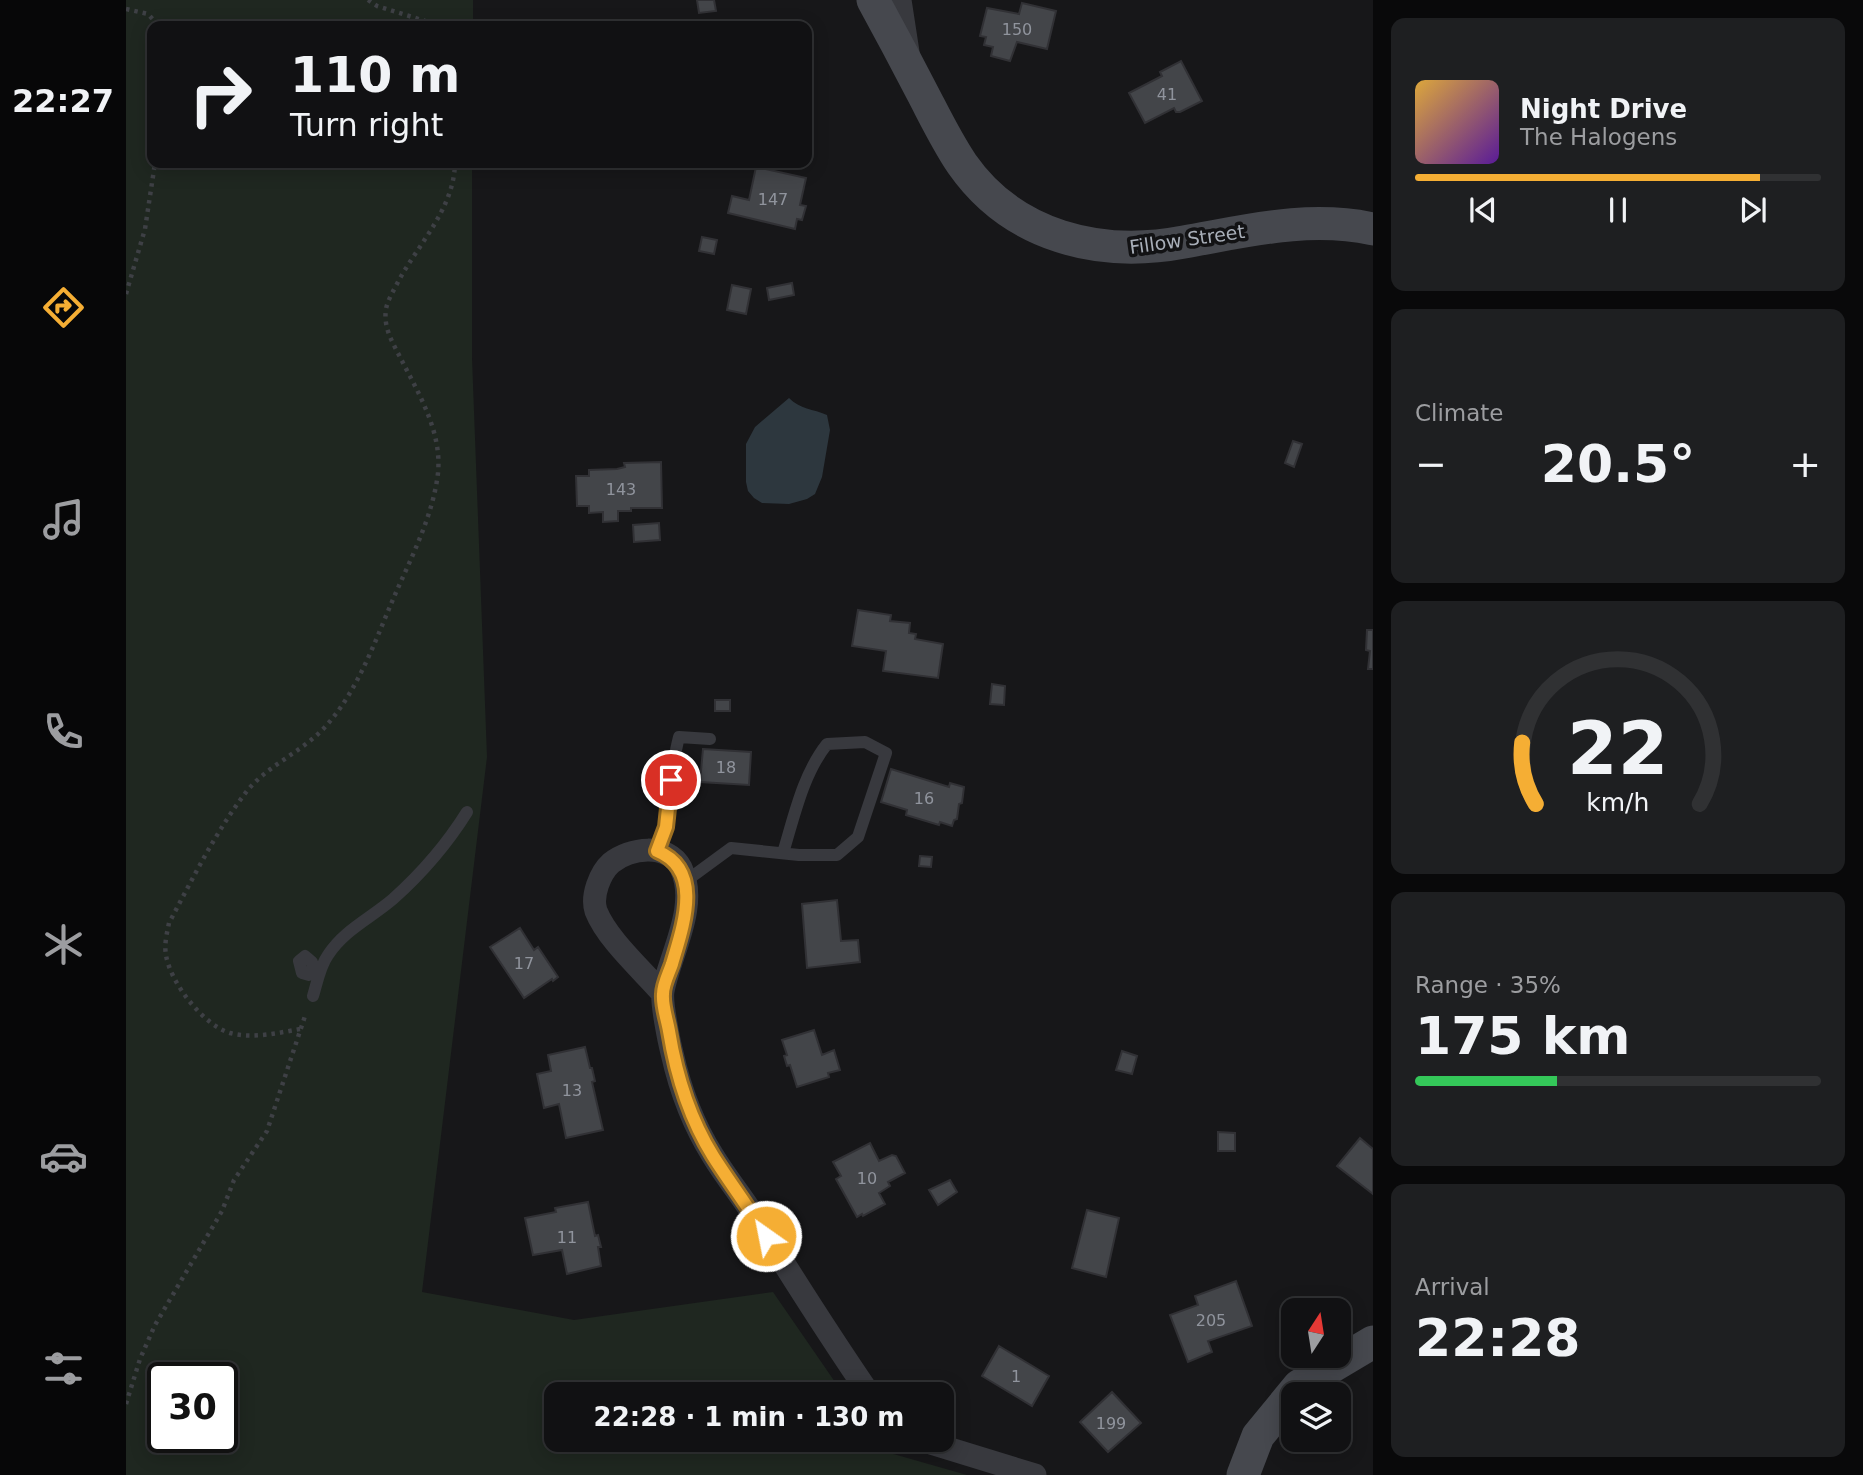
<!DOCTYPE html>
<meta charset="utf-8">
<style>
:root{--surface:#111113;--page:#1e1f21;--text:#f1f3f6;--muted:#9c9da0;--line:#303133;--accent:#f5ae34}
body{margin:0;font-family:"DejaVu Sans",sans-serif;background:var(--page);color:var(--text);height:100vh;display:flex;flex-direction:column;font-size:26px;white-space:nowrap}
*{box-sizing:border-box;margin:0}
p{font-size:23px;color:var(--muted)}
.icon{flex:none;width:38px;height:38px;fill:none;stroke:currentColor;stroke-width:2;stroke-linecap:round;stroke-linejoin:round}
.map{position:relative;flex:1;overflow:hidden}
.panel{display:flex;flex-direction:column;gap:18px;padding:18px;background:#09090a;width:490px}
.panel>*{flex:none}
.guide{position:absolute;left:21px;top:21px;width:665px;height:147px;border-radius:14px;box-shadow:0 4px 18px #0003,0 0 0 2px var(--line);background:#111113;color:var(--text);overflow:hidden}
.needle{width:46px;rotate:12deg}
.tools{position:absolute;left:1155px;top:1298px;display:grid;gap:14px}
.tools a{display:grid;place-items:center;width:70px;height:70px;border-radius:14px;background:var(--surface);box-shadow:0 4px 18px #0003,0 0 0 2px var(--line);font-size:35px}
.speed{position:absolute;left:21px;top:1362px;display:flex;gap:14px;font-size:35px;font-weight:700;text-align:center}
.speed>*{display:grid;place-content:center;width:91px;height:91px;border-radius:50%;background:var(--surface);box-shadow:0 4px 18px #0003,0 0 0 2px var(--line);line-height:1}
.speed .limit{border:4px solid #111;border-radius:10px;background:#fff;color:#111}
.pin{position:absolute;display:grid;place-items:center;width:60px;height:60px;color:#fff;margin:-30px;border:4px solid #fff;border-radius:50%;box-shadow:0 2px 7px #0007}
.me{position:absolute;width:77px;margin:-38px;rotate:327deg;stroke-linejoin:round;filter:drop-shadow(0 0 5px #0008)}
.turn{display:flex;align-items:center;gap:24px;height:147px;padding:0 28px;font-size:32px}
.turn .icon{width:91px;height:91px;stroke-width:2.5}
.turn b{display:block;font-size:49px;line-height:60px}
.big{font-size:52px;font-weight:700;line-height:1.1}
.panel .widget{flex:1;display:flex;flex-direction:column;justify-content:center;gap:10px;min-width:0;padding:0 24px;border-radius:14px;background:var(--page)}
.panel .dial{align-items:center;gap:0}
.dial svg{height:182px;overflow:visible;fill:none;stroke:var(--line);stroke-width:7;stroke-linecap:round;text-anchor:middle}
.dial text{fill:var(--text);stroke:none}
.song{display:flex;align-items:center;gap:21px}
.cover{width:84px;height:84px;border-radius:10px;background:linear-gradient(135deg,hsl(40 70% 55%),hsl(270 70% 35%))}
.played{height:7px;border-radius:4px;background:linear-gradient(90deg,var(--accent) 85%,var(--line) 85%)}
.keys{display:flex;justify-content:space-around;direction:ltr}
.heat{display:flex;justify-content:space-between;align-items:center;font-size:38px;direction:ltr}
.charge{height:10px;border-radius:5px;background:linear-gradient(90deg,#34c759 35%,var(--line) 0)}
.trip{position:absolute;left:418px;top:1382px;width:410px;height:70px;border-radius:14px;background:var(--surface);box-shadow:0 4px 18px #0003,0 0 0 2px var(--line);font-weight:700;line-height:70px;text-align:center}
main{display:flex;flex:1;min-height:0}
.tab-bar{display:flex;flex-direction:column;width:126px;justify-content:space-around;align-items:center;background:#070708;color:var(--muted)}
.tab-bar .icon{width:49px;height:49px}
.tab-bar .on{color:var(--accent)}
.tab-bar b{font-size:32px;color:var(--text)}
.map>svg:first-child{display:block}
.green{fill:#1f2720;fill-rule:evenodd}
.water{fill:#2d373e}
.building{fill:#434549;stroke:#313135;stroke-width:2}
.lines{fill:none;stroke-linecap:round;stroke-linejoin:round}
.path{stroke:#3e4045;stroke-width:4.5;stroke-dasharray:3.5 5;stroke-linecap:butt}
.lane{stroke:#38393e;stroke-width:12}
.street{stroke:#38393e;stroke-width:23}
.secondary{stroke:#46484e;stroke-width:33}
.route-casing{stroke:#9f7122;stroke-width:18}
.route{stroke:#f5ae34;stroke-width:12}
.labels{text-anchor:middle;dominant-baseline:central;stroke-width:7;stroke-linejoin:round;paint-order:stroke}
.number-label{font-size:16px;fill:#90949d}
.street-label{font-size:19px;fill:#a9afb9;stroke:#121214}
</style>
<main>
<nav class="tab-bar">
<b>22:27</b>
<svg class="icon on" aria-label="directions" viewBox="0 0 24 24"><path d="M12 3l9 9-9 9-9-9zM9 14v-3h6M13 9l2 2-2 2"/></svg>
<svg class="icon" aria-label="music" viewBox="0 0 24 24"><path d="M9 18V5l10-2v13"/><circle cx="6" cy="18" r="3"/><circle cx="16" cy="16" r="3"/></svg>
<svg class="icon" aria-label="phone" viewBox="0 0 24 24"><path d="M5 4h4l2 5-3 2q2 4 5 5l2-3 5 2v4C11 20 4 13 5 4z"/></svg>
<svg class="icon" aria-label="climate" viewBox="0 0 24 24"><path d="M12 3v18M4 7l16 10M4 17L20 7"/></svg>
<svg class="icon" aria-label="car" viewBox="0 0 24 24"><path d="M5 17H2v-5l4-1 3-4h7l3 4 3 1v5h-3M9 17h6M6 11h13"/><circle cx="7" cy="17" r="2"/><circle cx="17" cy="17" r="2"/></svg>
<svg class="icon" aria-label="filters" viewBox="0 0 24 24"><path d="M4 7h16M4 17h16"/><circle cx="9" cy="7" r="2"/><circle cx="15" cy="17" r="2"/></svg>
</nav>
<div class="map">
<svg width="1247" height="1475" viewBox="0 0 1247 1475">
<rect width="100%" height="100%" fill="#171719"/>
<!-- green -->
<path class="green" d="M0,0H347V26H26V163H346V358L361,757L296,1292L448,1320L647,1292L718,1395H430V1440H749L757,1451L841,1475H0ZM37,1377H96V1437H37Z"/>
<!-- water -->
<path class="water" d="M663,398C674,409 687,409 701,415L704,430L696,477L689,494L681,499L663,504L636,503L628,498L622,491L620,482V444L629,427Z"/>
<!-- building -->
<path class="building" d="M571,0H588L590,11L573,13Z
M896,3L930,11L921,49L891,42L884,61L865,56L867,47L858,45L860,37L854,36L861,8L893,14Z
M1055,61L1076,101L1054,112H1050L1048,108L1019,123L1003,93L1036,76L1034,72Z
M630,167L680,178L674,205L680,206L676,220L671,219L669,229L602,213L606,196L623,200Z
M576,237L591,240L588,254L573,251Z
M666,283L668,295L643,300L641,288Z
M606,285L625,289L620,314L601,310Z
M1167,441L1176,444L1168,467L1159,463Z
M535,462L536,508H505V511H492V521L477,522V512L463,513V506H451L450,476H463V470L491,469L499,467L498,463Z
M533,523L534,540L508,542L507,525Z
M732,610L765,615L764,621L784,623L783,633L790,634L789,639L817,644L812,678L757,671L760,651L726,646Z
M1241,630H1247V669H1242L1244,651L1240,650Z
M866,684L879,686L878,705L864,704Z
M589,700H604V711H589Z
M577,749L625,752L623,785L574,782Z
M765,769L823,787L824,783L838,787L836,803L833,804L831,819L828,820L826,826L814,822L813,825L780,815L781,810L755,802Z
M794,856L806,857L805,867L793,866Z
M711,900L715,941L732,940L734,962L681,968L676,904Z
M394,928L408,950L412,947L432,977L427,981L426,979L398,998L364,947Z
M688,1030L696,1055L708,1050L714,1070L702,1073L703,1077L671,1087L664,1065L661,1066L658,1056L661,1055L656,1040Z
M459,1047L464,1068H466L469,1081L466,1082L477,1130L440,1138L433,1104L418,1108L411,1074L425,1071L422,1055Z
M996,1051L1011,1056L1006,1074L990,1070Z
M1092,1132L1109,1133V1151H1092Z
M1234,1138L1247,1149V1194L1211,1166Z
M744,1143L753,1161L766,1155L770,1156L779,1173L762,1182L764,1186L753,1193L759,1204L737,1216L736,1214L731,1217L710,1179L715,1176L707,1162Z
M824,1180L831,1192L812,1205L803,1190Z
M462,1202L469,1236L472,1235L475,1247H472L475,1266L441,1274L436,1250L407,1255L399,1218L430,1212L429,1208Z
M961,1210L993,1218L980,1277L946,1268Z
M1110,1281L1126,1326L1082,1341L1086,1352L1062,1362L1044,1315L1072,1305L1069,1296Z
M873,1346L923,1376L906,1406L856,1376Z
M986,1392L1015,1423L982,1452L954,1422Z"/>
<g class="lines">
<!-- path -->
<path class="path" d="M242,0L251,6L315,26
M0,9L22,14L33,26
M0,294L19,229L29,163
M174,1029C152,1033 126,1039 104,1033C77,1025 44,982 40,955C38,944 41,933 43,923C67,878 90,831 121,791C142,765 176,752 199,727C232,691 249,641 268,597C285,558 307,516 312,473C316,432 293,394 275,359C267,343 257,328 260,309C262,299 268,290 273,280C294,242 328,208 329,163
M0,1404L14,1359L29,1325L96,1211L108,1180L141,1131L180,1013"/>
<!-- lane -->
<path class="lane" d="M531,851C544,814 543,775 553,737L584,739
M560,881L605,848L673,855H711L732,837L760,753L739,742L701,744C677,774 668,817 657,853
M179,956L186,962L187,969L183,975L176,973L173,961Z
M187,996C191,983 194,966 202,955C218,930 245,918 267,899C295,874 321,844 341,812"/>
<!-- street -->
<path class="street" d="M774,0L782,52
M536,993C516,970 481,939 470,911C465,896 474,873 485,863C504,848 541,842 555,868C573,906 544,954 537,991C535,1002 543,1041 546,1053C554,1089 568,1126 587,1156C601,1179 618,1199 632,1222C668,1280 705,1338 744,1395
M795,1440L909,1475"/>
<!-- secondary -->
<path class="secondary" d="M747,0C764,31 781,63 797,94C809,117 821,142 836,164C887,237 974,258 1058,242C1121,231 1183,215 1247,229
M1117,1475L1132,1436L1173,1386L1247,1342"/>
</g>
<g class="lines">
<defs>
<path id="route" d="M545,780L540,827L531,851C578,870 557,926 546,964C543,973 537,984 537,994C536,1006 541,1019 543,1031C550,1074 564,1119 587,1156C604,1183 624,1209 640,1236"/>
</defs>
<!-- route casing -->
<use href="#route" class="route-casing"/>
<!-- route -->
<use href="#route" class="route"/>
</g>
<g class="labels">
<!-- number labels -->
<g class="number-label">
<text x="891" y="29">150</text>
<text x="1041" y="94">41</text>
<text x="647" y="199">147</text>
<text x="495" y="489">143</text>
<text x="600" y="767">18</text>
<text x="798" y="798">16</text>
<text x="398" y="963">17</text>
<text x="446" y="1090">13</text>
<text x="741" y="1178">10</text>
<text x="441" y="1237">11</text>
<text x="1085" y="1320">205</text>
<text x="890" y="1376">1</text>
<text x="985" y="1423">199</text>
</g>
<!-- street labels -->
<g class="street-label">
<text transform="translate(1061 239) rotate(-8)">Fillow Street</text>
</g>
</g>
</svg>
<div class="tools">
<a><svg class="needle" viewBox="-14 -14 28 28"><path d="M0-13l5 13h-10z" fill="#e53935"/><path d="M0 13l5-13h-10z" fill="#9c9da0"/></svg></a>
<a><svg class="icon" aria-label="layers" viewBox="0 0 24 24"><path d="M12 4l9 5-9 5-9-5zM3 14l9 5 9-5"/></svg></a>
</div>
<div class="speed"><div class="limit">30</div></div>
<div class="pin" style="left:545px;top:780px;background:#d93025"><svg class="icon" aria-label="arrive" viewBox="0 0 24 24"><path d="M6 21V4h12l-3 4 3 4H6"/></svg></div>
<svg class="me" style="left:640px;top:1236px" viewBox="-20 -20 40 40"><circle r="17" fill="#f5ae34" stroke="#fff" stroke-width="3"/><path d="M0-11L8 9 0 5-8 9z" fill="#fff"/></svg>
<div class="trip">22:28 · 1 min · 130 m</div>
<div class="guide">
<div class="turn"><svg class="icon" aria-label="right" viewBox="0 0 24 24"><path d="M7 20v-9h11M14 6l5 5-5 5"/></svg><div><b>110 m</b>Turn right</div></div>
</div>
</div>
<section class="panel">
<div class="widget">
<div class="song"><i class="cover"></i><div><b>Night Drive</b><p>The Halogens</p></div></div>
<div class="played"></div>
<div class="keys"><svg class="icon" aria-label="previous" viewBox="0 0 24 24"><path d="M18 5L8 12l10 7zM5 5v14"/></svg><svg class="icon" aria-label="pause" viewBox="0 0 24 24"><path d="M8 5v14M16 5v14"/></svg><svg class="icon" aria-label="next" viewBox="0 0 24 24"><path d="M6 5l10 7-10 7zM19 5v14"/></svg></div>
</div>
<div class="widget"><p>Climate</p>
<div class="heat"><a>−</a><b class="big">20.5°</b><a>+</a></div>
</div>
<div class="widget dial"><svg viewBox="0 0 100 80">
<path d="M14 69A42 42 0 1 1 86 69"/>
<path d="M14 69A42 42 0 0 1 8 42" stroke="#f5ae34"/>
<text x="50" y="56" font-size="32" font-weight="700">22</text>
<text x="50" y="72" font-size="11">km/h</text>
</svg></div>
<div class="widget"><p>Range · 35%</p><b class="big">175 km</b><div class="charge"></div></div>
<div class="widget"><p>Arrival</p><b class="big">22:28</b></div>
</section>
</main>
